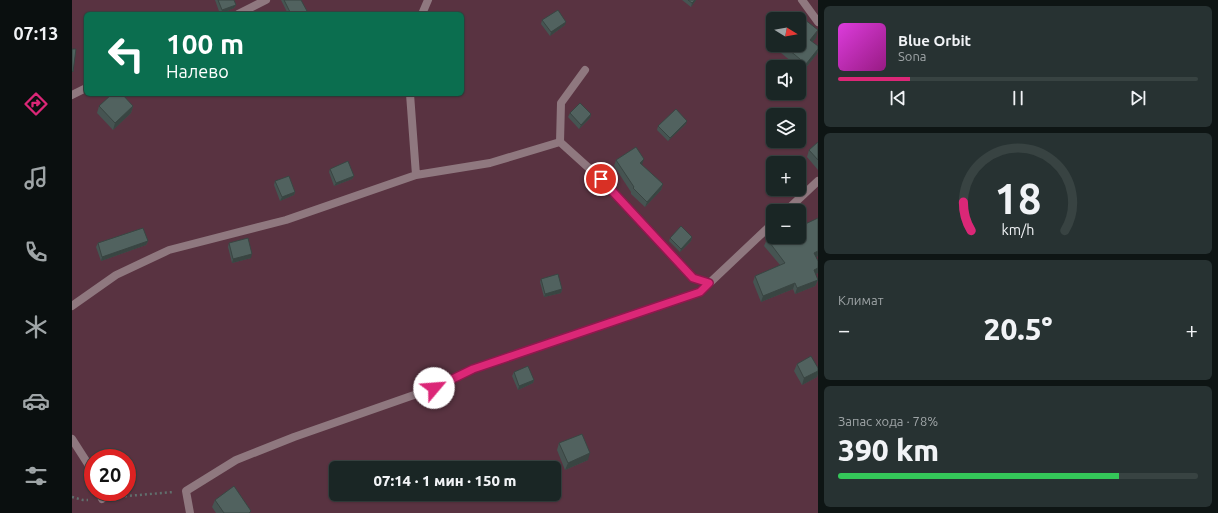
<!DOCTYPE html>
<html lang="ru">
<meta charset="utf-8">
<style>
:root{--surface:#1a2625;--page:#273232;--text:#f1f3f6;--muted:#9fa5a7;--line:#384342;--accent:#db2777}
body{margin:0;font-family:Ubuntu,sans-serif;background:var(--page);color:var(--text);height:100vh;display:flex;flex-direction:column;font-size:15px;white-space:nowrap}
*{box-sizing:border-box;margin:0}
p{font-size:13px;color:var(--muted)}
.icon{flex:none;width:22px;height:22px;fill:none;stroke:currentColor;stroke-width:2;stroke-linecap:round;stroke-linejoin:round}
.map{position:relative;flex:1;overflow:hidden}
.panel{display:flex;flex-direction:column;gap:6px;padding:6px;background:#0e1514;width:400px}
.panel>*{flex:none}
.hud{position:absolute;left:12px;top:12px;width:380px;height:84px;border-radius:6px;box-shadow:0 1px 3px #0004,0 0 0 1px var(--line);background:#0b6e4f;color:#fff;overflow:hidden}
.needle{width:26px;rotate:101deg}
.buttons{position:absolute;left:694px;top:12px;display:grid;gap:8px}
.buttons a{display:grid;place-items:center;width:40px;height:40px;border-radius:6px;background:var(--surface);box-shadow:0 1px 3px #0004,0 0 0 1px var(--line);font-size:20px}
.speed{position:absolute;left:12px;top:449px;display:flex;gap:8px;font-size:20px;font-weight:700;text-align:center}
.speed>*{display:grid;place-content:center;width:52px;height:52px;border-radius:50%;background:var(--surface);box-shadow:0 1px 3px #0004,0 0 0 1px var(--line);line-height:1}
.speed .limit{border:6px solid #d22;background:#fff;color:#111}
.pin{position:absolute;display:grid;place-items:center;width:34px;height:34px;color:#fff;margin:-17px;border:2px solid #fff;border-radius:50%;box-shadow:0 1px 4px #0007}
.me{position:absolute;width:44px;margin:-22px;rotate:63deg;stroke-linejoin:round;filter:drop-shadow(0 0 3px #0008)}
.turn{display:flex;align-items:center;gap:14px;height:84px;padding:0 16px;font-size:18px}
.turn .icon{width:52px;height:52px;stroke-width:2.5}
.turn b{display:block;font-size:28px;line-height:34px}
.big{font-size:30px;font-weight:800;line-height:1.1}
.panel .widget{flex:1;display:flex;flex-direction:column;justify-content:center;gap:6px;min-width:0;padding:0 14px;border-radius:6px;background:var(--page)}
.panel .dial{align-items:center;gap:0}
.dial svg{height:104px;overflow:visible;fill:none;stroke:var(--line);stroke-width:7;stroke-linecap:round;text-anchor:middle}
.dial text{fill:var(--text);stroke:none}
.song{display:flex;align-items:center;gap:12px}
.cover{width:48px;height:48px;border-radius:6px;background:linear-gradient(135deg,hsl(300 70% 55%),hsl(310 70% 35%))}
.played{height:4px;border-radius:2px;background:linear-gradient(90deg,var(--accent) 20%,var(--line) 20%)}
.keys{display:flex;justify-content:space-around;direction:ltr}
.heat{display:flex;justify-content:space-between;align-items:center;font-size:22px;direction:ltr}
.charge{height:6px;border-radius:3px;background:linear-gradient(90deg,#34c759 78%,var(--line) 0)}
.trip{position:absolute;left:257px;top:461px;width:232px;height:40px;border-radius:6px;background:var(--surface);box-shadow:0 1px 3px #0004,0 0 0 1px var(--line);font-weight:800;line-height:40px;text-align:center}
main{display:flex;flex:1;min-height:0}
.menu{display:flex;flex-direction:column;width:72px;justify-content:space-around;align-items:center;background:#0a0f0f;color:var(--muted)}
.menu .icon{width:28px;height:28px}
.menu .selected{color:var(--accent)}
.menu b{font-size:18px;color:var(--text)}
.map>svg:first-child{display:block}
.green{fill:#593341;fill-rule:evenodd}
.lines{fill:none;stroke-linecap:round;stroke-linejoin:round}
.path{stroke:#616f6d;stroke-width:2.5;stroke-dasharray:2 3;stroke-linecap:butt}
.lane{stroke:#8f787f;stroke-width:8}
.wall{fill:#465452}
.shaded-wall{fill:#394542}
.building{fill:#51625f;stroke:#394542}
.route-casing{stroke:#8e194d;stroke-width:10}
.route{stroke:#db2777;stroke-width:7}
</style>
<main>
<nav class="menu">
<b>07:13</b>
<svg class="icon selected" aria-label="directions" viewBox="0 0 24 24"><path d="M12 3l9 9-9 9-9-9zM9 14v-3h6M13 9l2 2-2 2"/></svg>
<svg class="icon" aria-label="music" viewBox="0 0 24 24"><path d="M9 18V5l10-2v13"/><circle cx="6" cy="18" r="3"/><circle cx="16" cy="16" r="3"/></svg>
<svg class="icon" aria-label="phone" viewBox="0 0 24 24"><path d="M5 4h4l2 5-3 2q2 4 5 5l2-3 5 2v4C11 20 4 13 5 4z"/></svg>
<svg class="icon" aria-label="climate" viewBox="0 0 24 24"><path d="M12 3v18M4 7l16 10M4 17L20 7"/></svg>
<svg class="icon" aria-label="car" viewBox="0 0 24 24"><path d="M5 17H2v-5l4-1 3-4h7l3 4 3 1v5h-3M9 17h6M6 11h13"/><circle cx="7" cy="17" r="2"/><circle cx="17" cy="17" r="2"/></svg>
<svg class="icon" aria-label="filters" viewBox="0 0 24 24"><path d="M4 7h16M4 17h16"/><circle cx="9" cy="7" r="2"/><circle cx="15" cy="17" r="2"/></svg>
</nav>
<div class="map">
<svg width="746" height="513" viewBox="0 0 746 513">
<rect width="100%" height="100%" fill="#233331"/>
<!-- green -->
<path class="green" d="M0,0H746V513H0ZM14,14H390V94H14ZM701,19H727V45H701ZM701,67H727V93H701ZM701,115H727V141H701ZM701,163H727V189H701ZM701,211H727V237H701ZM21,458H55V492H21ZM264,468H482V494H264Z"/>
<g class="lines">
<!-- path -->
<path class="path" d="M0,497L11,500H16
M43,497L102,492"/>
<!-- lane -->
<path class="lane" d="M730,0L746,22
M166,14L194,0
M350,14L356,0
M338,94L344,175
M0,95L14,88
M488,142L489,103L513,70
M714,211L746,181
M0,306L44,275L97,250L214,220L344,175L418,163L488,142L529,179L621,278L637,283
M0,439L16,464L21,476
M27,492L30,499
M118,513L114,491L164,460L222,437L362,388L401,369L628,292L701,223"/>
</g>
<!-- wall -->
<path class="wall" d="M143,0H162L164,5L162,8L148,14Z
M209,0H229L233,14H216Z
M610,0H624L619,7Z
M470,20L493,25L478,36L469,24Z
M744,38L740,42L746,46V51L745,54L731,71L703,48L704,45H727Z
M27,106H61L59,113L41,130L25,113Z
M498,113L519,114L518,118L507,129L496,117Z
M614,124L596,141L585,130L586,126Z
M746,142V170L735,157L737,150Z
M544,160L570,165L591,184L589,190L573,207L559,194V192L542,166Z
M258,169L282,176L280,179L262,186L257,172Z
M203,181L223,192L222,195L208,201L202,185Z
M746,218V256L744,257L746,273L743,274L746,280L743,286L723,294L721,289L689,302L681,282L683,276L708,265L692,246L695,239L727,237Z
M620,237L619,241L608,252L597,241L598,238Z
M76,241L74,245L29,261L24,247L26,243Z
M157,243L179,258L160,263L156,247Z
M469,279L490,289L489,293L472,297L468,282Z
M725,364L746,368V374L745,377L730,385L722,371Z
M442,372L462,380L461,383L446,390L440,376Z
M487,443L516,460L493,470L485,450Z
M143,500L179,513H144L140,507Z"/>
<!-- shaded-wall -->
<path class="shaded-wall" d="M623,0H624L619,7L620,3Z
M164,5L162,8L148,14L150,10Z
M235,11L233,14H228Z
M494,22L493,25L478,36L479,32Z
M746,31L744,38L736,47L738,40Z
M746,49L745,54L731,71L734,64Z
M61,106L59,113L41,130L43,123Z
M519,114L518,118L507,129L509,125Z
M615,121L614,124L596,141L598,138Z
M572,159L570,165L568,163Z
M282,176L280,179L262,186L264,183Z
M591,184L589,190L573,207L575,202Z
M223,192L222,195L208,201L210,197Z
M620,237L619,241L608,252L609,249Z
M76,241L74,245L29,261L30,257Z
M746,251V256L740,259L742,253Z
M180,254L179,258L160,263L161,259Z
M746,268V273L739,276L742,270Z
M746,280L743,286L723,294L725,288Z
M723,283L721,289L689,302L691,296Z
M490,289L489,293L472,297L473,294Z
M746,371V374L745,377L730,385L732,378Z
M462,380L461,383L446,390L447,386Z
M518,453L516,460L493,470L496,463Z"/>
<!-- building -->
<path class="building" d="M146,0H162L164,5L150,10Z
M212,0H229L235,11L228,14H219Z
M616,0H623L620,3Z
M486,10L494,22L479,32L470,20Z
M727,15L746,30L738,40L746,46V49L734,64L711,45H727V19H723Z
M0,49H4L1,72L0,71Z
M40,94H50L61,106L43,123L27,106Z
M508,103L519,114L509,125L498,113Z
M604,109L615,121L598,138L586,126Z
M746,142V160L737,150Z
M564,147L572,159L568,163L591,184L575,202L561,188L562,187L544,160Z
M276,161L282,176L264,183L258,169Z
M217,176L223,192L210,197L203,181Z
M746,218V251L742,253L746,261V268L742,270L746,280L725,288L723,283L691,296L683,276L713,263L695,239L701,234V237H727V227Z
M609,226L620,237L609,249L598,238Z
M71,228L76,241L30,257L26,243Z
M176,238L180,254L161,259L157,243Z
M486,274L490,289L473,294L469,279Z
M739,356L746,368V371L732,378L725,364Z
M456,366L462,380L447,386L442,372Z
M510,434L518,453L496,463L487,443Z
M162,486L179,511L177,513H152L143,500Z"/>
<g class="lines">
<defs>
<path id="route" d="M362,388L401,369L628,292L637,283L621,278L529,179"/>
</defs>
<!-- route casing -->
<use href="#route" class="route-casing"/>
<!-- route -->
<use href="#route" class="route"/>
</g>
</svg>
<div class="buttons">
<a><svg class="needle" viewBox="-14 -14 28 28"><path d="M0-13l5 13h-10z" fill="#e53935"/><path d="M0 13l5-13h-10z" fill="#9fa5a7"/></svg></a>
<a><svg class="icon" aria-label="sound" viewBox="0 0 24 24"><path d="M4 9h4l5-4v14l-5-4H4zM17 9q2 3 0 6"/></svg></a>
<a><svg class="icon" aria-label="layers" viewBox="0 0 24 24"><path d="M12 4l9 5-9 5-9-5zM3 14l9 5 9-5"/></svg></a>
<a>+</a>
<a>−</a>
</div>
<div class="speed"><div class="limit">20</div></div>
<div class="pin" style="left:529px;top:179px;background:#d93025"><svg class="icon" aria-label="arrive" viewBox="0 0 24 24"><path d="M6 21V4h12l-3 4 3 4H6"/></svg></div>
<svg class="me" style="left:362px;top:388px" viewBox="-20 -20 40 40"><circle r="19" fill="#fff"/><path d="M0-13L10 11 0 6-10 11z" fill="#db2777"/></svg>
<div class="trip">07:14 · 1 мин · 150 m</div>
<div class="hud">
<div class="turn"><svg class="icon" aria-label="left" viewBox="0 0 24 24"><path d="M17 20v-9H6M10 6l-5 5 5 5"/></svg><div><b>100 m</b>Налево</div></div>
</div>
</div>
<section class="panel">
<div class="widget">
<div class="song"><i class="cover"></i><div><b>Blue Orbit</b><p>Sona</p></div></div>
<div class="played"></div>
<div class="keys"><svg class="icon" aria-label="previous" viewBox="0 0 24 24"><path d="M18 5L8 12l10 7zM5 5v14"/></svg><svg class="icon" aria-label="pause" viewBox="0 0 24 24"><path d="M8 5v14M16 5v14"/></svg><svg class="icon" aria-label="next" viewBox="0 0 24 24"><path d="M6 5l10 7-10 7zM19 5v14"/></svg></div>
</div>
<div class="widget dial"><svg viewBox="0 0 100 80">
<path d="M14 69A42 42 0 1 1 86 69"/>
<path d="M14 69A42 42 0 0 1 8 47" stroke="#db2777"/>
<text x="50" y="56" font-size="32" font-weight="700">18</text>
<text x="50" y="72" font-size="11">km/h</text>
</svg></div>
<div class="widget"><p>Климат</p>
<div class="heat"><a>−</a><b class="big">20.5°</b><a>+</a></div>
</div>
<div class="widget"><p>Запас хода · 78%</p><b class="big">390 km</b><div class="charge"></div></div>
</section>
</main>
